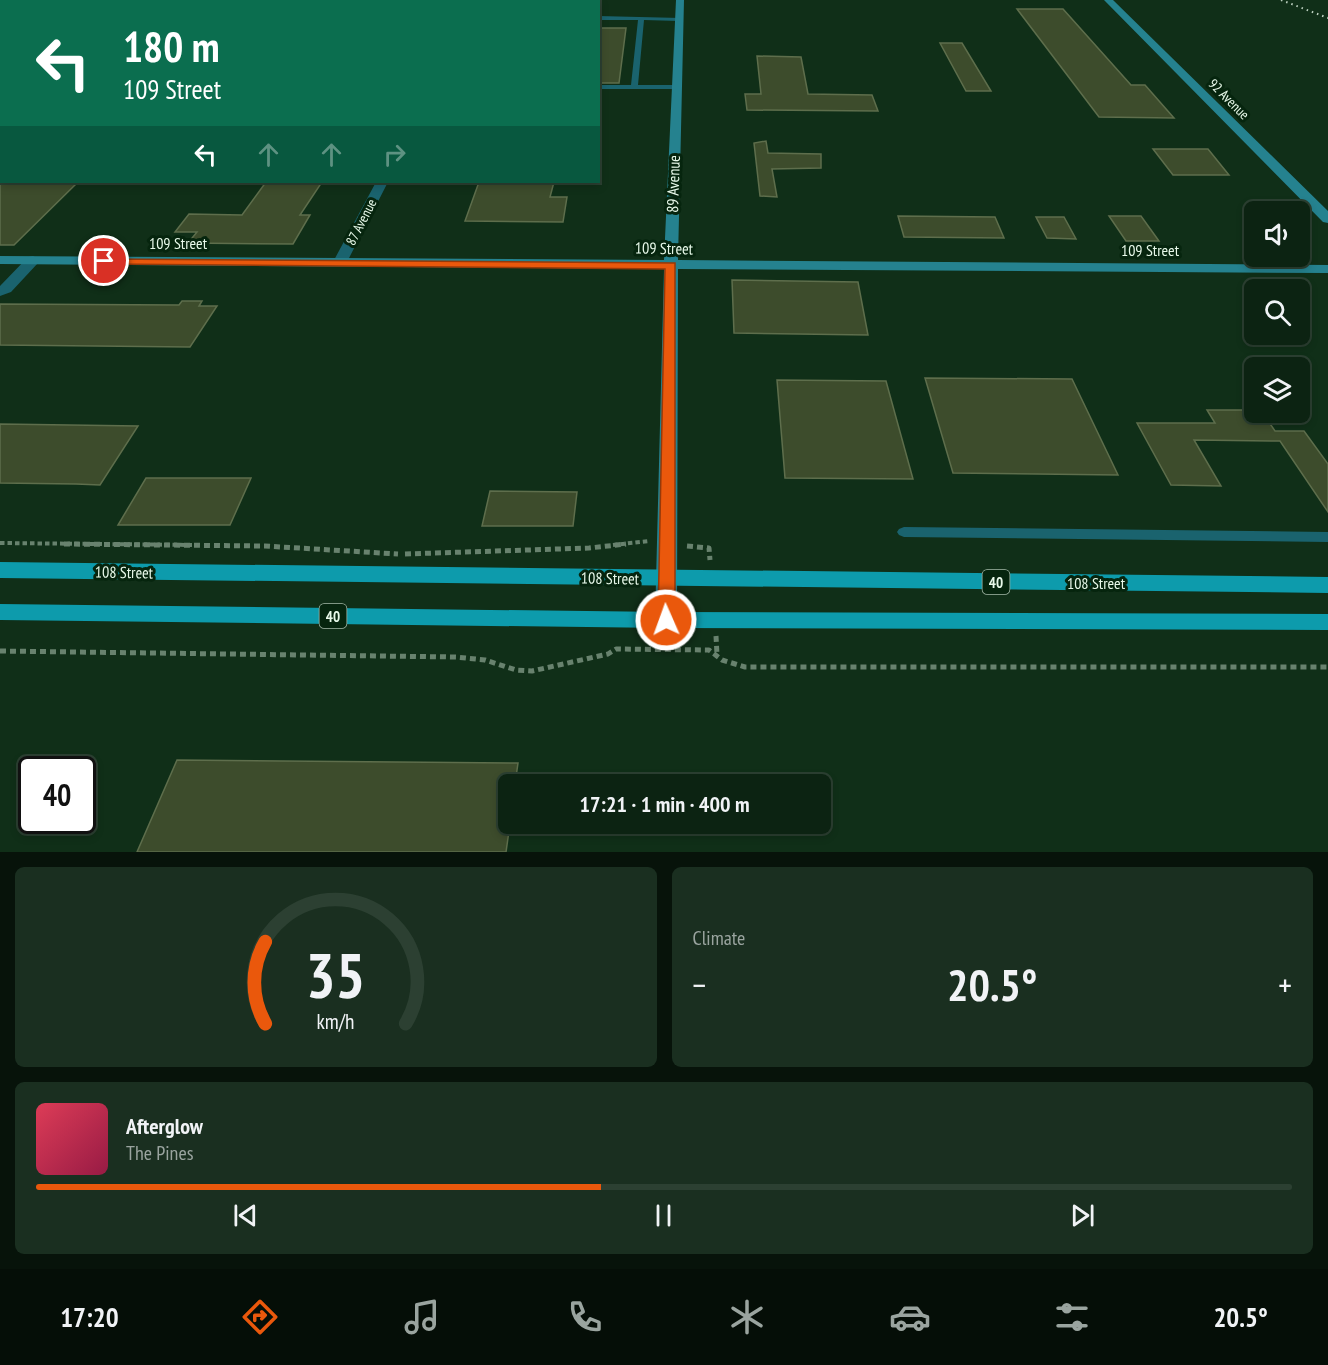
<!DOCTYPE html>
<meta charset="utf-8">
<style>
:root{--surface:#0c2312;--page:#1a2f20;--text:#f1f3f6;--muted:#9aa49f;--line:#2c4032;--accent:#ea580c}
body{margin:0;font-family:"PT Sans Narrow",sans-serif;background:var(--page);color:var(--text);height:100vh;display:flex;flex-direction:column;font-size:22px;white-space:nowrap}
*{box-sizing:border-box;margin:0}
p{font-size:20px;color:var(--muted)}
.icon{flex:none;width:33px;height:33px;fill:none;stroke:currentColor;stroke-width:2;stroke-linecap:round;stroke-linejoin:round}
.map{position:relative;height:852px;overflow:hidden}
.details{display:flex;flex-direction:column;gap:15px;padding:15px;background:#07130a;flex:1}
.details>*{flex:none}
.guide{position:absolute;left:0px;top:0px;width:600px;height:183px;box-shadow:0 3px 9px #0003,0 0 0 2px var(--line);background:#0b6e4f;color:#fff;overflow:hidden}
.tools{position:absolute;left:1244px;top:201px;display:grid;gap:12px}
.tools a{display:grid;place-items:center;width:66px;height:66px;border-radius:9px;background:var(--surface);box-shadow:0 3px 9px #0003,0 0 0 2px var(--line);font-size:30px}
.speed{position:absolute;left:18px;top:756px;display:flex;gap:12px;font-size:30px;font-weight:700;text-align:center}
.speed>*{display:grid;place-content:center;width:78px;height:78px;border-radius:50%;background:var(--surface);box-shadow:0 3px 9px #0003,0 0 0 2px var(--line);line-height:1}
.speed .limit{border:3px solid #111;border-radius:9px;background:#fff;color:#111}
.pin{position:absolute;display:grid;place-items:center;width:51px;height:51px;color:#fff;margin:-26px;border:3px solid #fff;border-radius:50%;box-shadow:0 2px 6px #0007}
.me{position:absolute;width:66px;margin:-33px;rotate:358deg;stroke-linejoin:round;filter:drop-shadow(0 0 4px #0008)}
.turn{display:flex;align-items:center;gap:21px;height:126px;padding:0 24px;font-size:27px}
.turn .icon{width:78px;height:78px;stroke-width:2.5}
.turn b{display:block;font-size:42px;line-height:51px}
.lanes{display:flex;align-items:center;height:57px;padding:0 24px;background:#0003;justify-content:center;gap:30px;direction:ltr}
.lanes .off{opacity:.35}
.big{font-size:45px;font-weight:700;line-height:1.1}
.details .card{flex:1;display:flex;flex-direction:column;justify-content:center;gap:9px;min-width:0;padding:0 21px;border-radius:9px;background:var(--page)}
.details .dial{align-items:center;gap:0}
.dial svg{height:156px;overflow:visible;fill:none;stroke:var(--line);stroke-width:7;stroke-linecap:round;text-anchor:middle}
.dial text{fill:var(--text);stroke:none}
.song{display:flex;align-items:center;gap:18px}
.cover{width:72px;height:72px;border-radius:9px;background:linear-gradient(135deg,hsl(350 70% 55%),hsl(340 70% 35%))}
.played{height:6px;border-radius:3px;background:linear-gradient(90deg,var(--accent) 45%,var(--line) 45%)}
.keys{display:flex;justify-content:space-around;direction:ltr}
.heat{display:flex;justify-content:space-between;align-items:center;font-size:33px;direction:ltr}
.details .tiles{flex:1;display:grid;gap:15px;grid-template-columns:1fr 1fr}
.card:last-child{grid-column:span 2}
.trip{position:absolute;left:498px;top:774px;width:333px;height:60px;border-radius:9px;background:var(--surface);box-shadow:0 3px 9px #0003,0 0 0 2px var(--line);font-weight:700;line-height:60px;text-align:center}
.menu{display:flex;height:96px;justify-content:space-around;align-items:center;background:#050e07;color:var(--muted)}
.menu .icon{width:42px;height:42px}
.menu .active{color:var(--accent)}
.menu b{font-size:27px;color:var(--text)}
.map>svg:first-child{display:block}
.building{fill:#3d4c2c;stroke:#5e6e4c;stroke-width:1.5}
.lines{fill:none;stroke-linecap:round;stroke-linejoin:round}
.path-far1{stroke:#68826e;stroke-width:4;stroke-dasharray:4.5 3;stroke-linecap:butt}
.path{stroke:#68826e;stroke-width:5;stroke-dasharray:6 4;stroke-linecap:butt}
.lane{fill:#1a636e;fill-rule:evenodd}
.street{fill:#1a636e;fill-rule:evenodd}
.secondary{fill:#25828f;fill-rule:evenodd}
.primary{fill:#0d9bac;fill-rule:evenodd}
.rail{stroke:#bdd1c0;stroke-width:2;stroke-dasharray:1.5 4;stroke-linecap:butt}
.route{fill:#ea580c;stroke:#983908;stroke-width:1.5}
.labels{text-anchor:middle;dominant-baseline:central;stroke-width:6;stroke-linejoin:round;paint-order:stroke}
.far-street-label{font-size:14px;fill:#e8f9ea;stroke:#06250e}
.shield{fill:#06250e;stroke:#a4b9a8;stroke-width:1.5}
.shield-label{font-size:15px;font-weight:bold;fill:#e8f9ea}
.street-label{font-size:16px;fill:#e8f9ea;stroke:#06250e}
</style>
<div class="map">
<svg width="1328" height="852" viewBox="0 0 1328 852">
<rect width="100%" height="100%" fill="#102f18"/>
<!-- building -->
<path class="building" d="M1017,9H1063L1131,85H1145L1174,118L1099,117Z
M598,28H626L619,83H598Z
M940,43H962L991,91H966Z
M757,56L801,57L808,94L872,95L878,111L747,110L745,94H761Z
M766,141L768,153L821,154V168L772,169L777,197L760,196L754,143Z
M1153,149H1208L1229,175H1173Z
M0,182H78L14,245H0Z
M266,182H322L300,215H310L293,244L188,243L197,232H175L189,214L242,215Z
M479,182H554L550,197H567L563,222L465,221Z
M898,216L995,217L1004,238L904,237Z
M1109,216H1141L1159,241H1126Z
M1036,217H1064L1076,239L1047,238Z
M732,280L858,282L868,335L734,333Z
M182,301H202L199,306H217L190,347L0,345V304L179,305Z
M925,378L1072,379L1118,475L953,473Z
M777,380L886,381L913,479L785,478Z
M1207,410H1254L1262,412L1275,431H1304L1328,464V512L1280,441L1194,440L1221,486L1171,485L1137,423H1215Z
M0,424L138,426L100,485L76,484L0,483Z
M146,478H251L230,525H118Z
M490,491L577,492L573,526H482Z
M177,760L518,763L515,784H508L510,824L506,852H137Z"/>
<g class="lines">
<!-- path-far1 -->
<path class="path-far1" d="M0,543L196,545
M613,545L649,541"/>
<!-- path -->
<path class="path" d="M64,544L265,546L398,554
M687,546L709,548L710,560
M405,554L589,548L626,544
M716,636L717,655
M0,651L456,657L485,660L516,670L532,671L608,654L616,649L709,650L722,660L745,667H1328"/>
<!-- lane -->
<path class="lane" d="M598,16L681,18L682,19L679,21L644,20L638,85H680V89H598V85H631L638,20H598Z
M904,527L1328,532V542L904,537L899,535L897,532L899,529Z"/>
<!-- street -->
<path class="street" d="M0,107H2L0,115Z
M376,182H388L347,262L340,266L335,265L333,262Z
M33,256L40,260L38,263L11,292L0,296V286L28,257Z"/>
<!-- secondary -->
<path class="secondary" d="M676,0H684L678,260L1328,265V273L678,269L677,620L674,626L666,628L658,626L655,620L664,269L0,264V256L664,260Z
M1104,0H1113L1328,211V223L1323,222Z"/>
<!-- primary -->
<path class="primary" d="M0,562L1328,577V593L0,578Z
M0,604L666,612L1328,614V630L666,628L0,620Z"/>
<!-- rail -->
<path class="rail" d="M1281,0L1328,18"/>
</g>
<!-- route -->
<path class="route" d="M100,259L675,263V620L672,624L666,626L658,620L665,269L104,264L98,261Z"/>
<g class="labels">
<!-- far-street labels -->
<g class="far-street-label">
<text transform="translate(1229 99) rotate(45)">92 Avenue</text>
<text transform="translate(361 222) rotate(-63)">87 Avenue</text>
</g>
<!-- shield labels -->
<g class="shield">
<rect x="982.5" y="570" width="27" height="24" rx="4.5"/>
<rect x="319.5" y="604" width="27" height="24" rx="4.5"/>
</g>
<g class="shield-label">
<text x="996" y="582">40</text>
<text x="333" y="616">40</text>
</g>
<!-- street labels -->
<g class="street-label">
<text transform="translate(673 184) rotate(-88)">89 Avenue</text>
<text x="178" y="243">109 Street</text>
<text transform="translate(664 248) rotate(1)">109 Street</text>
<text x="1150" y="250">109 Street</text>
<text transform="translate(124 572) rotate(1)">108 Street</text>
<text transform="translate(610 578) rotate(1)">108 Street</text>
<text x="1096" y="583">108 Street</text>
</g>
</g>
</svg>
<div class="tools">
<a><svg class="icon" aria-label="sound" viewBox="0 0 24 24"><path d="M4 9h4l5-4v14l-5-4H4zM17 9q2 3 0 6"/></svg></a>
<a><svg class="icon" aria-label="search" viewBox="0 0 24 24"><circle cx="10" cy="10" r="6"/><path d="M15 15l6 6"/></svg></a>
<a><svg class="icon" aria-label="layers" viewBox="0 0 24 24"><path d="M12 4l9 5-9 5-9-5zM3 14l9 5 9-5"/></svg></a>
</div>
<div class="speed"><div class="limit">40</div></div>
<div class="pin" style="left:104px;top:261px;background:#d93025"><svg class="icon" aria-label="arrive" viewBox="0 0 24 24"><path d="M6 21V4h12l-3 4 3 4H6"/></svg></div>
<svg class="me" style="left:666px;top:620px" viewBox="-20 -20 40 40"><circle r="17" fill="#ea580c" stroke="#fff" stroke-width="3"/><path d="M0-11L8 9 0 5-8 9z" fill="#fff"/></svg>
<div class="trip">17:21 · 1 min · 400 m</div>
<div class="guide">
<div class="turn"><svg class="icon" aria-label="left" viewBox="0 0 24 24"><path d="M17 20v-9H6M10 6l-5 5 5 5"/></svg><div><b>180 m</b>109 Street</div></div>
<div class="lanes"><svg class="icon" aria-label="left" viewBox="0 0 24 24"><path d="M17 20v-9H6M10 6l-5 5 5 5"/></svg><svg class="icon off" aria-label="ahead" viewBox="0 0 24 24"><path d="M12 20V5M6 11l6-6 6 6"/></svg><svg class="icon off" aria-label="ahead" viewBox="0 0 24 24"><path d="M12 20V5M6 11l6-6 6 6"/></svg><svg class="icon off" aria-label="right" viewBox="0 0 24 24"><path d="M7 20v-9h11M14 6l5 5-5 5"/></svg></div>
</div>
</div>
<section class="details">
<div class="tiles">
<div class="card dial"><svg viewBox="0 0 100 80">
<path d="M14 69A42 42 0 1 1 86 69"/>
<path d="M14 69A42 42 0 0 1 14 27" stroke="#ea580c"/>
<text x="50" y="56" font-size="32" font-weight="700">35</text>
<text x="50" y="72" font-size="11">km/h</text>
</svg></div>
<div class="card"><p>Climate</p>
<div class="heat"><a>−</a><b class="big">20.5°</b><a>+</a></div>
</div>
<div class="card">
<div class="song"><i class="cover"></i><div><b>Afterglow</b><p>The Pines</p></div></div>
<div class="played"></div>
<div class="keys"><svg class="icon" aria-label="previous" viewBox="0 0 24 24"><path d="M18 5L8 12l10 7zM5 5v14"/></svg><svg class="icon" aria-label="pause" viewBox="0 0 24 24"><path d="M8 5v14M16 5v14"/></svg><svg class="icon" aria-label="next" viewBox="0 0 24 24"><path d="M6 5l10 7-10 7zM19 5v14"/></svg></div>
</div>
</div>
</section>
<nav class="menu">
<b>17:20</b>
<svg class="icon active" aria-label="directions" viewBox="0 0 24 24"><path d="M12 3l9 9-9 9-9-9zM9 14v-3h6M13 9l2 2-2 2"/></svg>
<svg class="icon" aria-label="music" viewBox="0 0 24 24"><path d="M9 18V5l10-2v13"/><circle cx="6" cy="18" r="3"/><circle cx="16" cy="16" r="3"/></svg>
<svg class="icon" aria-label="phone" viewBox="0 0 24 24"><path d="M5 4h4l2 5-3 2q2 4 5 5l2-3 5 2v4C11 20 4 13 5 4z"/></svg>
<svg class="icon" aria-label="climate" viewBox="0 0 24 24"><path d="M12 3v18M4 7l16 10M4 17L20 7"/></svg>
<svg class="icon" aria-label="car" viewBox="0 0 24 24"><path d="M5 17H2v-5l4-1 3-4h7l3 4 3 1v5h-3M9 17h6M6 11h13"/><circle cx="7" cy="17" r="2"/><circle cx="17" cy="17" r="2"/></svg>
<svg class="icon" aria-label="filters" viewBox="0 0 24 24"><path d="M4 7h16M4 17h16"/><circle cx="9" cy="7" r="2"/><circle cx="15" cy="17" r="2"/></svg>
<b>20.5°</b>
</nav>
